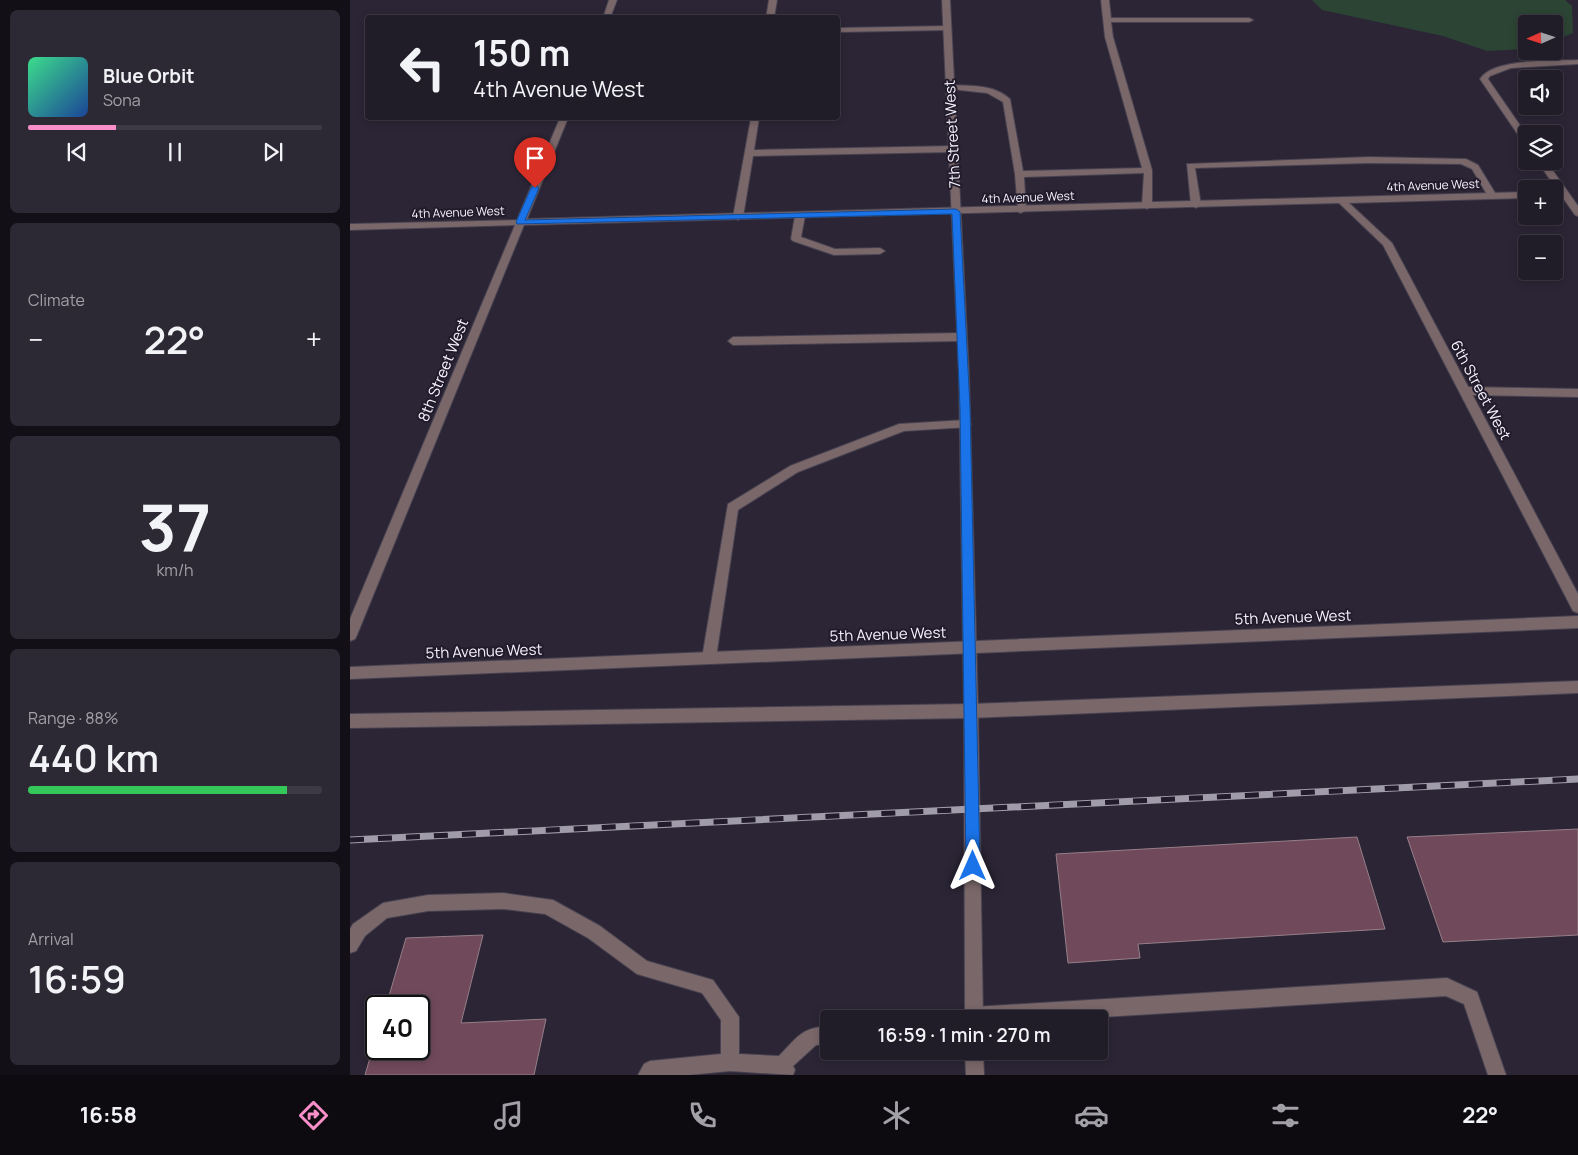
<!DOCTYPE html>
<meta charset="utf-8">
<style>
:root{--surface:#201c28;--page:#2d2934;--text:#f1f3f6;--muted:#a2a1a8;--line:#3d3a45;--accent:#f98fc9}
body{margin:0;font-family:Manrope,sans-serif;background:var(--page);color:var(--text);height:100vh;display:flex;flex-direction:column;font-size:19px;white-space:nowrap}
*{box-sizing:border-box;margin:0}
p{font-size:16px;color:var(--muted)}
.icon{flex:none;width:28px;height:28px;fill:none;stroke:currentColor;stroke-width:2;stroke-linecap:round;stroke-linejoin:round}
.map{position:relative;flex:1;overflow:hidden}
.drawer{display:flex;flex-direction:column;gap:10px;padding:10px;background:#120f16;width:350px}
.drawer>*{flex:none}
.top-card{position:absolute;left:15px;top:15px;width:475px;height:105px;border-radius:5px;box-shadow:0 2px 8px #0003,0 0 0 1px var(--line);background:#201c28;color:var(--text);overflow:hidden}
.needle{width:32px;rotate:267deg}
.fabs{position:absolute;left:1168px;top:15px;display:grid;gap:10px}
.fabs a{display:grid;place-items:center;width:45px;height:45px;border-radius:5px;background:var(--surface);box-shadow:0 2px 8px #0003,0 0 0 1px var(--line);font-size:25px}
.speed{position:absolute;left:15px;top:995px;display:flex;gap:10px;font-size:25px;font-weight:700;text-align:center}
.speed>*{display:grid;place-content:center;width:65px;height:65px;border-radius:50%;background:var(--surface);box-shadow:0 2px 8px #0003,0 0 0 1px var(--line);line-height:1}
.speed .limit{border:2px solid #111;border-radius:8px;background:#fff;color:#111}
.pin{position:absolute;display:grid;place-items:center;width:42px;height:42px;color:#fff;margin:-51px -21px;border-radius:50% 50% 50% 0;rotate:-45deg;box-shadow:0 0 5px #0007}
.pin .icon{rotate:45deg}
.me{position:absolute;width:55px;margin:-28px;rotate:0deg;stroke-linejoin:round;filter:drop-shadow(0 0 4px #0008)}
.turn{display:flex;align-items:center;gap:18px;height:105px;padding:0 25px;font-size:22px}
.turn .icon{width:65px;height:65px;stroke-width:2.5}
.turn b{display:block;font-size:35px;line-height:42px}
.big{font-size:38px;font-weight:600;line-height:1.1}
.drawer .card{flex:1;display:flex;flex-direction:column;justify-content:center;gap:8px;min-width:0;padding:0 18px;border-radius:8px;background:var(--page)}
.drawer .dial{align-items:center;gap:0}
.dial b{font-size:65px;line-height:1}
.song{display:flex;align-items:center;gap:15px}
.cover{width:60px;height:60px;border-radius:8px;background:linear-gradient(135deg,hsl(150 70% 55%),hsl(220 70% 35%))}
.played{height:5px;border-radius:2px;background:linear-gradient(90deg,var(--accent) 30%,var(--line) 30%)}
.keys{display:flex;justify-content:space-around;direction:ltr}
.heat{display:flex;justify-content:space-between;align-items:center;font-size:28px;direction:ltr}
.charge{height:8px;border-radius:4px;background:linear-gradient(90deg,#34c759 88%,var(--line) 0)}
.trip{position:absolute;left:470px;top:1010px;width:288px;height:50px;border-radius:5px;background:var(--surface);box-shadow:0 2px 8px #0003,0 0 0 1px var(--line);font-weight:600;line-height:50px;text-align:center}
.dock{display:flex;height:80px;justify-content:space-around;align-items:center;background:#0d0b10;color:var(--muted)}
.dock .icon{width:35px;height:35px}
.dock .on{color:var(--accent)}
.dock b{font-size:22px;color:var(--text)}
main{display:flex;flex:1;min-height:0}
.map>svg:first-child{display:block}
.green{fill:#2c4434}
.building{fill:#704a5a;stroke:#967f88}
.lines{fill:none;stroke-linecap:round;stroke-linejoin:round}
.service-casing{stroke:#474251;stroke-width:2}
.minor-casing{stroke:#474251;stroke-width:2}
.tertiary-casing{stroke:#474251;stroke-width:2}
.service{fill:#7a6769;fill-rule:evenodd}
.minor{fill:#7a6769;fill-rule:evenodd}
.tertiary{fill:#7a6769;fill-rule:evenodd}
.rail-casing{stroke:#a09ca9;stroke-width:7}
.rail{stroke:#211b2b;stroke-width:5;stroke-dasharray:14;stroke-linecap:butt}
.route{fill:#1a73e8;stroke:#114b97}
.labels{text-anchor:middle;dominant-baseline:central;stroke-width:4;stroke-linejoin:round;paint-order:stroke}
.far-street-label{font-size:12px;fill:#f6f3fe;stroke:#211b2b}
.street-label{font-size:15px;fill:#f6f3fe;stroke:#211b2b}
</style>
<main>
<section class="drawer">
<div class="card">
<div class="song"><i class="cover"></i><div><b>Blue Orbit</b><p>Sona</p></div></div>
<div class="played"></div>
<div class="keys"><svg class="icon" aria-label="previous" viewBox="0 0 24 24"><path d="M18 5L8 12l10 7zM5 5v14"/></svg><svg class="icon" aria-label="pause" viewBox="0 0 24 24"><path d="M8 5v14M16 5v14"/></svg><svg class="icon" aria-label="next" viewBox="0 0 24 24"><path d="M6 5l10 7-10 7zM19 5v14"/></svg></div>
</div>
<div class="card"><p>Climate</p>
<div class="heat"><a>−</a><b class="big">22°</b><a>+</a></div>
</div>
<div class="card dial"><b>37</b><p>km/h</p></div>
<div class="card"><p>Range · 88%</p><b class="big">440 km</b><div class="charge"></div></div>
<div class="card"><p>Arrival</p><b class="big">16:59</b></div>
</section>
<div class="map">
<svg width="1228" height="1075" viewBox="0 0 1228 1075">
<rect width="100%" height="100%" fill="#2b2535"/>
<!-- green -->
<path class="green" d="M962,0H1215L1222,6L1223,33L1204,41V24H1176V49L1137,51L1093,36L972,10Z"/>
<!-- building -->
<path class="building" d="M1228,829V935L1093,942L1057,837Z
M1007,837L1035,929L788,944L790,958L718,963L706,854Z
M133,935L111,1023L196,1019L184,1075H15L26,1037V1049H69V1006H36L56,938Z"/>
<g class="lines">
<defs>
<path id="service" d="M419,0H427L424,18H416Z
M751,0H759L761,18H899L903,20L899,22H761L763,37L802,170V206L797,209L792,206L794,173L674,177L676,210L671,213L668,212L665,174L653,102L637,93L600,89L596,87L600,85C620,86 644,84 660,99L673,171L792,168L755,37Z
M597,26L601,28L600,30L488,32V28Z
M401,118H409L404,150L603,146L607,149L603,152L403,156L393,217L388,220L383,217Z
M1019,157L1116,159L1128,165L1147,196L1139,198L1122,169L1111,164L1019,163L845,168L851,205L846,208L841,205L837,164Z
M450,213L455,216L451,237L485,249L530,248L535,251L530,254L484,255L443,241L441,239L445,216Z
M611,333L616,337L611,341L383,345L378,341L383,337Z
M1115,387L1228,389V397L1115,395L1109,391Z
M615,420L621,424L619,427L554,431L448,472L388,510L366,658L364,662L359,664L354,662L352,658L378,504L440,466L549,424Z
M153,893L203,900L250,926L297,961L363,980L389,1017V1054L429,1056C448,1037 450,1028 479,1026V1044L466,1045L443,1066L445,1070L443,1075L380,1071L339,1075H288L294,1064L300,1061L371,1054V1020L352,993L287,974L238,938L195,914L153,909L78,911L37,918L15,936L6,951L0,953V929L3,924L33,903L78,895Z
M1097,978L1127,992L1156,1075H1138L1114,1004L1096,996L720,1019H616L615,1016L618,1010L624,1007Z"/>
<path id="minor" d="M259,0H267L260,18H253Z
M1228,60V64L1161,68L1140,76L1138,79L1176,134V143L1173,142L1130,79C1143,58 1204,61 1228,60Z
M210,118H218L177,219L1176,192V198L999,203L1042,243L1228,594V613L1223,611L1033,245L989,203L174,225L7,635L5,639L0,641V619L165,225L0,230V224L167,220Z
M1187,161H1196L1228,206V216L1225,215Z
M1228,616V628L0,679V667Z
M1228,681V693L621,718L0,728V714L621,704Z"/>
<path id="tertiary" d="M592,0H600L619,376L628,711L633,1019H615L614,711L609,376Z
M615,1051H633L634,1075H616Z"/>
</defs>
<!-- service casing -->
<use href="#service" class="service-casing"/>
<!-- minor casing -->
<use href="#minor" class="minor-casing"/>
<!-- tertiary casing -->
<use href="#tertiary" class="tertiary-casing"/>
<!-- service -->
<use href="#service" class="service"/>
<!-- minor -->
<use href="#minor" class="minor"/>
<!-- tertiary -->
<use href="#tertiary" class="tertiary"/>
<defs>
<path id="rail" d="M0,840L1228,779"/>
</defs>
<!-- rail casing -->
<use href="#rail" class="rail-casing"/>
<!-- rail -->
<use href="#rail" class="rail"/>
</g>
<!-- route -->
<path class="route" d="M185,185L189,188L175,220L606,209L610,212L620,408L630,866L628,871L623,873L618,871L616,866L610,408L602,214L167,224L166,222L181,188Z"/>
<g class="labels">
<!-- far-street labels -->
<g class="far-street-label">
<text transform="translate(1083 185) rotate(-2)">4th Avenue West</text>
<text transform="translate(678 197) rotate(-2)">4th Avenue West</text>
<text transform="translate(108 212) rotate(-2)">4th Avenue West</text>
</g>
<!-- street labels -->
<g class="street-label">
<text transform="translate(602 134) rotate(-93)">7th Street West</text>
<text transform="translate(93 370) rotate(-68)">8th Street West</text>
<text transform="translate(1131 390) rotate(62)">6th Street West</text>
<text transform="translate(943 617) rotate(-2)">5th Avenue West</text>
<text transform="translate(538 634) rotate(-2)">5th Avenue West</text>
<text transform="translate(134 651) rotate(-2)">5th Avenue West</text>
</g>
</g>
</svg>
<div class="fabs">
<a><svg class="needle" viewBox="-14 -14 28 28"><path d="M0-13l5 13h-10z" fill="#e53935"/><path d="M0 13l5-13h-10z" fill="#a2a1a8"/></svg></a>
<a><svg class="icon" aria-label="sound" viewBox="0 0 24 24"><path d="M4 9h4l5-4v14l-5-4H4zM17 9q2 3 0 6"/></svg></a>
<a><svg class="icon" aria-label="layers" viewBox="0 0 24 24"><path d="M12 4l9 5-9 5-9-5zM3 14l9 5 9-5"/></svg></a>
<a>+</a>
<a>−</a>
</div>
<div class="speed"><div class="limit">40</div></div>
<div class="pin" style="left:185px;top:188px;background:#d93025"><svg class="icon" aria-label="arrive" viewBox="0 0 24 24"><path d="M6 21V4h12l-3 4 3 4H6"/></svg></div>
<svg class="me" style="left:623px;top:866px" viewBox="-20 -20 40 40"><path d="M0-17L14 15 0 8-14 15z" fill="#1a73e8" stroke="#fff" stroke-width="4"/></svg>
<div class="trip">16:59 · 1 min · 270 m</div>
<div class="top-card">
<div class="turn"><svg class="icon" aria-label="left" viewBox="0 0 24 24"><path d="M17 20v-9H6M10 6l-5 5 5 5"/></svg><div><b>150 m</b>4th Avenue West</div></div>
</div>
</div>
</main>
<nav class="dock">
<b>16:58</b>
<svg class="icon on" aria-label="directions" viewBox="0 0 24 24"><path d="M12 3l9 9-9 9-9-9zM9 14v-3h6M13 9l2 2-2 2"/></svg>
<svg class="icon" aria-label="music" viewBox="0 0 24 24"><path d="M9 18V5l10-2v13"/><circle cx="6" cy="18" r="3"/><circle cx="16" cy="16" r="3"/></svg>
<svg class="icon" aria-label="phone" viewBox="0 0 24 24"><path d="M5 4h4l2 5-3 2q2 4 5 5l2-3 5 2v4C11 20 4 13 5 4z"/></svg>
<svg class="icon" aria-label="climate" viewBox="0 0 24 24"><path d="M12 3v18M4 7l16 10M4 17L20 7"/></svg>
<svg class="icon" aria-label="car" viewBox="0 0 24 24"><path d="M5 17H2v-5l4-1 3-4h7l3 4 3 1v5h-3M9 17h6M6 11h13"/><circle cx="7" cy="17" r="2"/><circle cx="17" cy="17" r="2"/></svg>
<svg class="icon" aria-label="filters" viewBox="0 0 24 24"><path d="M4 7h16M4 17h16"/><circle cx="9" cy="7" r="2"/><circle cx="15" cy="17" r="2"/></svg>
<b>22°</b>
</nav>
